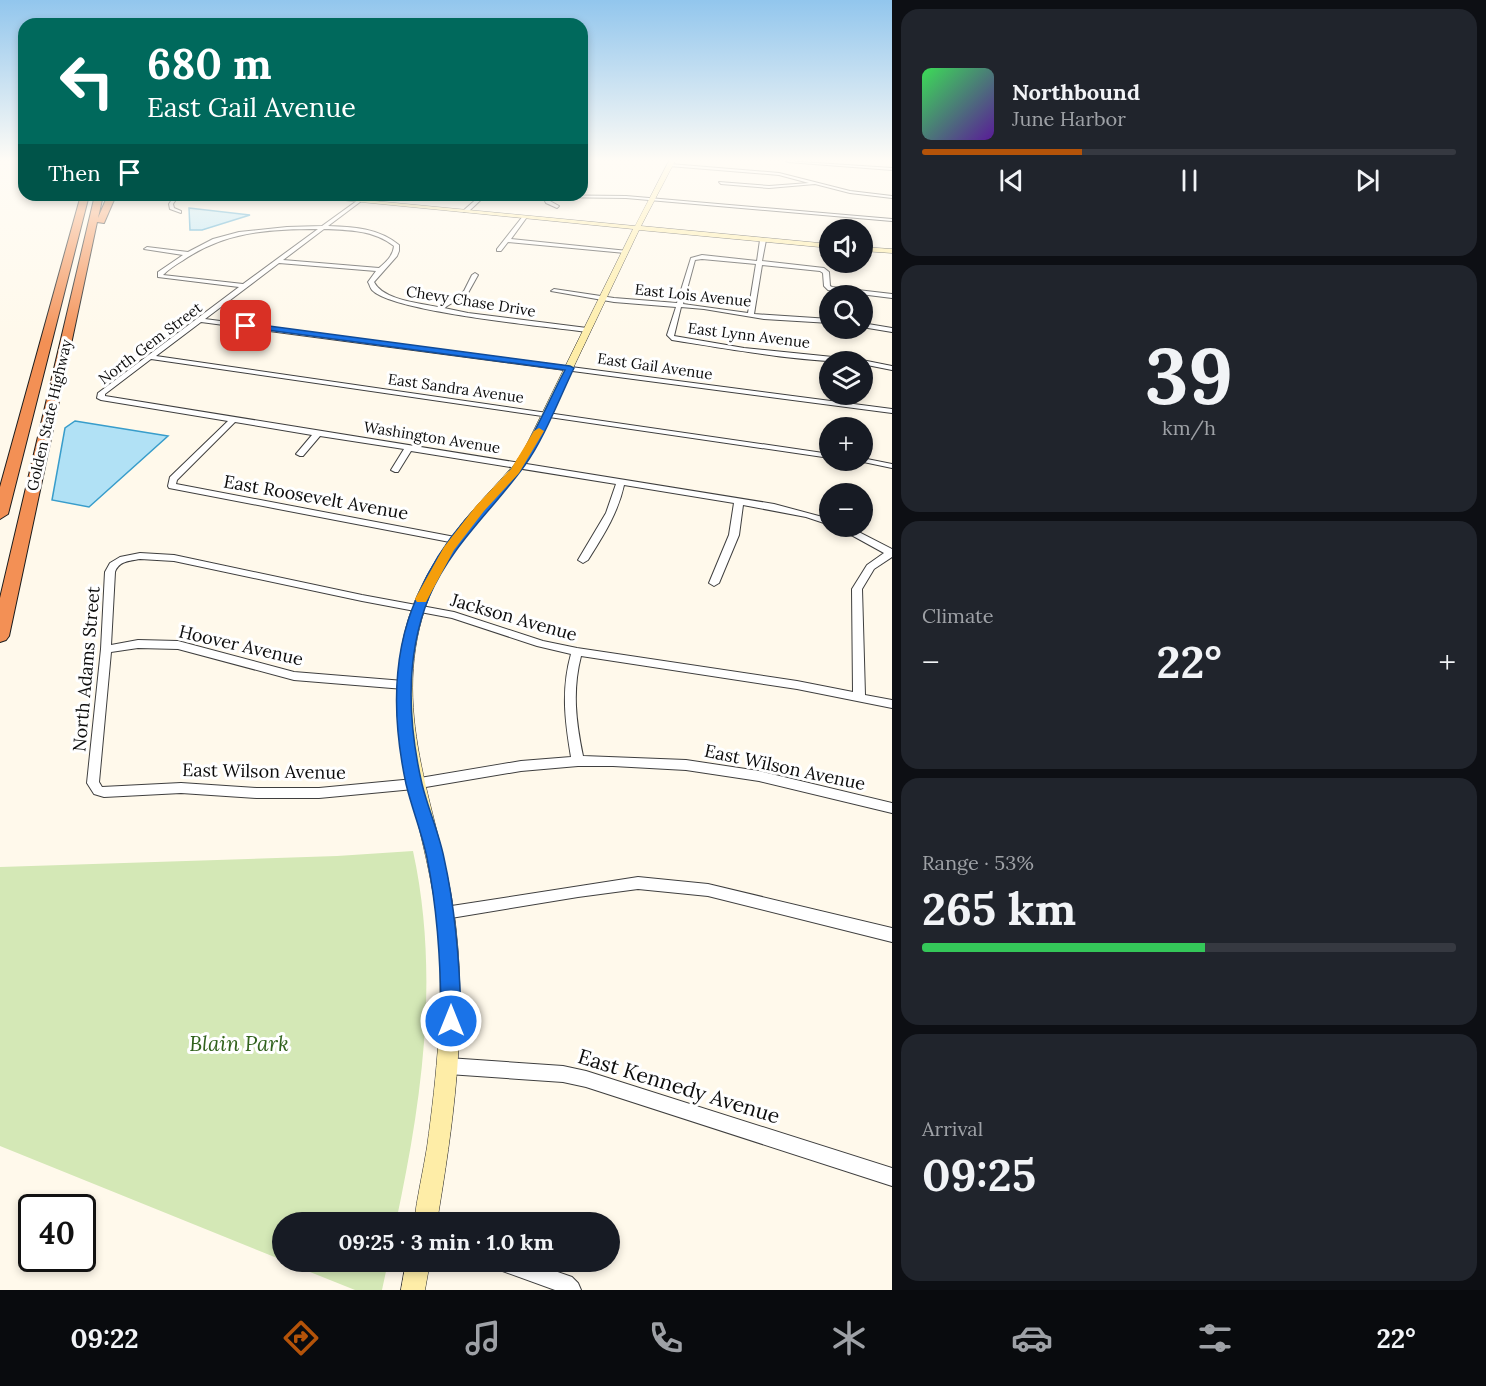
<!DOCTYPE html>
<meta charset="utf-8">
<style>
:root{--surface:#171b24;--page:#20242c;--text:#f1f3f6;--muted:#9ea1a6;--line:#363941;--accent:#b45309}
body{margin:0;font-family:Lora,serif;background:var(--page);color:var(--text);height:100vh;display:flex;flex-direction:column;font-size:22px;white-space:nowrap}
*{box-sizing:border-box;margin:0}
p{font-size:20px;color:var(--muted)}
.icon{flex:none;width:33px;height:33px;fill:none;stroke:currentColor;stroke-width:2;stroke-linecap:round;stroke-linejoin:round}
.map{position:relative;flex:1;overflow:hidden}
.side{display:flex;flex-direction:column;gap:9px;padding:9px;background:#0d0f14;width:594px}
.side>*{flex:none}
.banner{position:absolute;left:18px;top:18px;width:570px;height:183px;border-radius:18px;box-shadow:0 3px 9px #0003;background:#00695c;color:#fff;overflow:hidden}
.buttons{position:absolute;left:819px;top:219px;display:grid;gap:12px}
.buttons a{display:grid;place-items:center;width:54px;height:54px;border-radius:50%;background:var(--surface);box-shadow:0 3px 9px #0003;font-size:30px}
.speed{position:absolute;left:18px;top:1194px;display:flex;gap:12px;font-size:30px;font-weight:700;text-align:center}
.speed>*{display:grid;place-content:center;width:78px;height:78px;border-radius:50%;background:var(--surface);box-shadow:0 3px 9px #0003;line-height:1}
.speed .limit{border:3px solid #111;border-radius:9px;background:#fff;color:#111}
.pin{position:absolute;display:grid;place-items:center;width:51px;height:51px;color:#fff;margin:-26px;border-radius:12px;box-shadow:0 3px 9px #0006}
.me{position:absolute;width:66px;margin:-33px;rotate:0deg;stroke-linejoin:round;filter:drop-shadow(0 0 4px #0008)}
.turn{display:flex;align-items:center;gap:21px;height:126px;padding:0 30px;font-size:27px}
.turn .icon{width:78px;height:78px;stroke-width:2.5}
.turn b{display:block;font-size:42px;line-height:51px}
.then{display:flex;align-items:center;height:57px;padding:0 30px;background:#0003;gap:12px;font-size:22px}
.big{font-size:45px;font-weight:700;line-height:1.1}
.side .widget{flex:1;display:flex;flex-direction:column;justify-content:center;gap:9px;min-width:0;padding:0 21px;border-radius:18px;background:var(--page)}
.side .dial{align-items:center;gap:0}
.dial b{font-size:78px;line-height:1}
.song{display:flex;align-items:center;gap:18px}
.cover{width:72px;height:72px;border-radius:9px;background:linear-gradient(135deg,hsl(130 70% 55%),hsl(270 70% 35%))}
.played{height:6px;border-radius:3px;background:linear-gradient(90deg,var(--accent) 30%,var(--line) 30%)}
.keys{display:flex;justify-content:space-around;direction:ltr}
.heat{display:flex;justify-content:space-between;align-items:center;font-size:33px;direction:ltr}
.charge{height:9px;border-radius:4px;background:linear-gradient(90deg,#34c759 53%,var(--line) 0)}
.trip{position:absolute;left:272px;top:1212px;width:348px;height:60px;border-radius:30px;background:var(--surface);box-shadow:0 3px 9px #0003;font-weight:700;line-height:60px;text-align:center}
.tabs{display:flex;height:96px;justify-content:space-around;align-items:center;background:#090b0e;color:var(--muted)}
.tabs .icon{width:42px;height:42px}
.tabs .current{color:var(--accent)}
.tabs b{font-size:27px;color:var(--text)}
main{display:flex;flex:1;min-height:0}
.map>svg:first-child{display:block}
.green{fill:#d4e8b6}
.water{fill:#b1e1f5;stroke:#389dcb;stroke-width:1.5}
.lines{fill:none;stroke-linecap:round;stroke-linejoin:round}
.street-casing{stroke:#3f3f3f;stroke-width:2}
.secondary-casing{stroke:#2e2e2e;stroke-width:1}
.highway-casing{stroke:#1d1d1d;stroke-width:2}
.street{fill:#fff;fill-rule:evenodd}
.secondary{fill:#feeda7;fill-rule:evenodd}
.highway{fill:#f39055;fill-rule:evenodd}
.route{fill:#1a73e8;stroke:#114b97;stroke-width:1.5}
.slow{fill:#f59e0b}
.labels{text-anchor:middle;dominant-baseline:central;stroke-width:6;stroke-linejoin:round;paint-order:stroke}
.far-street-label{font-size:15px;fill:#0c0c0c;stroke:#fff}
.street-label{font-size:18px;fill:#0c0c0c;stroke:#fff}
.near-park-label{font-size:21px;font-style:italic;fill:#31621d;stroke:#fff}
.near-street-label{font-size:21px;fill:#0c0c0c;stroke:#fff}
</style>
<main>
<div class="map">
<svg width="892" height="1290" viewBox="0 0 892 1290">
<rect width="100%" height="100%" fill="#fff9eb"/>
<!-- green -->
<path class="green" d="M413,851C440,975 422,1100 396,1222H282V1260L0,1146V867L337,856Z
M285,1262H388L382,1290H355Z"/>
<!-- water -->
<path class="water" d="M189,208L250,215L202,230H190Z
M75,421L168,436L89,507L52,500L65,428Z"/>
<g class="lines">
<defs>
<path id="street" d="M22,161H24L23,170L21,169Z
M786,161L892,168V170L788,162Z
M670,164L779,173L850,191L892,196V198L850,193L815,184L769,188L721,184L719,182L769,186L809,183L779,175L669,166Z
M175,195H179L173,204L174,208L181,211V213L170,209L169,204Z
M388,195H408L418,197L416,198Z
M481,195H486L468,212H464V210Z
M530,195L626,196L892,219V221L626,198L548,197L550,201L559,206L557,208L546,203L543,197Z
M358,200L360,202L328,226C354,227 378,228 399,245V251L397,256L374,282C383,300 419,303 438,307L464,291L472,275L475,273L478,275L468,293L444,308L468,313L587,328L590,330L587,332C551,327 392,312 372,290C370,288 370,285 368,282L376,271L279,263L205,319L892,409V413L201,322L156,356L830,454V458L151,359L105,394V396L774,504L830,519V525L806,517L743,505L739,535L719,583L714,586L709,583L729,535L734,503L624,485C618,513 603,536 588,560L583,563L578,560L606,513L616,484L411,451L398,472H395L391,470L404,449L320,436L303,456H300L296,454L312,435L235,422L177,480L176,484L455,537L460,540L455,543L169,488L168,486L170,477L228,421L101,400L97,398L98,393L239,287L158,277V272L183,255L144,249L147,247L188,252L213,239L239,232L287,227L322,226ZM318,229L243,284L163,275C168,270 175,265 182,261C224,232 267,229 318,229ZM324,229C349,230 374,230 394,246C393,256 386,262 379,268L283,260Z
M523,216L527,217L511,239L628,251L625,253L508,242L501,251H497V249Z
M763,238L766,240L762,261L824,268L829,272L830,286L832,287L892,294V298L828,290L824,286L823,273L820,271L762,265L754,314L830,319V323L764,319L704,309L681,307L674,336L744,348L862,360L892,366V370L862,364V362C799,362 735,350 672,340L667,335L676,307L614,302L551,291L554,289L614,298L677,303L691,258L702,255L757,261L760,240ZM702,259L756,264L748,313L683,304L695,260Z
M862,323L892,328V332L862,327Z
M862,458L892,464V468L854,460H862Z
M835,526H847L892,549V557L874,569L862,589L865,695L892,700V708L797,689L581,656C572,691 576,722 583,756L686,760L759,771L892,803V813L759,781L686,770L613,766H578L521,771L414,789L319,798H256L181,793L104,797L94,794L87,783L101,649L105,572L110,563L120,557L140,553L174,555L362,595L454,612L543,641L577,648L797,681L853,692L852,589L867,565L884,553ZM140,559L174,561L362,601L452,618L537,646L571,654C561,690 565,721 571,757L521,761L414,779L319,788H256L181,783L102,787L99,782L111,652L138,648L178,649L294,680L404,689L408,688L410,685L408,682L404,681L294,672L178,641L138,640L111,645L115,572C119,561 129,561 140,559Z
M638,877L708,884L892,928V942L708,896L638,889L578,897L445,919L440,917L438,913L440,909L445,907Z
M448,1058L563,1066L586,1071L892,1168V1186L586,1087L563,1082L448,1074L442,1072L440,1066L442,1060Z
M495,1262H529L572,1277L578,1283L581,1290H555L497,1269Z"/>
<path id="secondary" d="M669,161H675L641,226L830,244V248L639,230L534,450C520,474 501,492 483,513C456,543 433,579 422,618C391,727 445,823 456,929C467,1027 453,1126 437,1222H414C417,1197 423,1172 427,1147C437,1075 444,1002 438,929C428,823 375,725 409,617C422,577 447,540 474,509C491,489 510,472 524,450L633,229L290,195H312L635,226Z
M862,247L892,249V253L862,251Z
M406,1262H430L425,1290H401Z"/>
<path id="highway" d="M81,195H89L8,514L0,519V487Z
M95,195H103L98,218L108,195H116L104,223L97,222L9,636L6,640L0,642V598Z"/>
</defs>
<!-- street casing -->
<use href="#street" class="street-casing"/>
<!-- secondary casing -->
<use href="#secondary" class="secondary-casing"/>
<!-- highway casing -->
<use href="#highway" class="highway-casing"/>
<!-- street -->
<use href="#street" class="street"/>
<!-- secondary -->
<use href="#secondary" class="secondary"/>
<!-- highway -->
<use href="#highway" class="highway"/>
</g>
<!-- sky -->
<linearGradient id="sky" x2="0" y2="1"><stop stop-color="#92c6ed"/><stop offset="0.47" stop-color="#fffcf6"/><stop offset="1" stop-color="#fffcf6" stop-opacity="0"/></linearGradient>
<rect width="892" height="342" fill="url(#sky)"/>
<!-- route -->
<path class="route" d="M246,323L570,366L574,368C560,397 543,441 525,465C492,511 452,544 429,597C405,656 408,723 422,784C428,809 439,833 444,858C456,912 460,966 461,1021L458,1028L451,1030L443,1028L441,1021C441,966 438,912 427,858C422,833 412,809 406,784C393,723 391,655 417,597C429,569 445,543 465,520C482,501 501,484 516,463C535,435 549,400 565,370L244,327L242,326Z"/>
<!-- slow -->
<path class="slow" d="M539,428L544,431L519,473L484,511L454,550L426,602H417L415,599L444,547L476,506L511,469L534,431Z"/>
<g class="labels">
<!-- far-street labels -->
<g class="far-street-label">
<text transform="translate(693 295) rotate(6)">East Lois Avenue</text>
<text transform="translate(471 301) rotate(9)">Chevy Chase Drive</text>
<text transform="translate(749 335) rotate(7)">East Lynn Avenue</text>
<text transform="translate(150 343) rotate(-37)">North Gem Street</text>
<text transform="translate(655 366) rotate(8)">East Gail Avenue</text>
<text transform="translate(456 388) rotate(8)">East Sandra Avenue</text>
<text transform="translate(49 415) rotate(-77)">Golden State Highway</text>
<text transform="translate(432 437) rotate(9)">Washington Avenue</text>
</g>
<!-- street labels -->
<g class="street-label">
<text transform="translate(316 497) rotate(10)">East Roosevelt Avenue</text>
<text transform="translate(514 617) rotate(16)">Jackson Avenue</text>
<text transform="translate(241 645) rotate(13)">Hoover Avenue</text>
<text transform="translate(86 669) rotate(-85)">North Adams Street</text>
<text transform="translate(785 767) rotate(12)">East Wilson Avenue</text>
<text transform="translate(264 771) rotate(1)">East Wilson Avenue</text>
</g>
<!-- near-park labels -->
<g class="near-park-label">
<text x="239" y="1043">Blain Park</text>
</g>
<!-- near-street labels -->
<g class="near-street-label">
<text transform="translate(679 1086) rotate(17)">East Kennedy Avenue</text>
</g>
</g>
</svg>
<div class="buttons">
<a><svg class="icon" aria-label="sound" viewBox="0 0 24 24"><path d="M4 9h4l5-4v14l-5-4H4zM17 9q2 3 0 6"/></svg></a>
<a><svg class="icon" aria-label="search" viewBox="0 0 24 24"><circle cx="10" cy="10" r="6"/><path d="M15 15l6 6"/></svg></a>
<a><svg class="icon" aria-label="layers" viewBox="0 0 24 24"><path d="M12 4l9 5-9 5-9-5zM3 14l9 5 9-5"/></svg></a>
<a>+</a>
<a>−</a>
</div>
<div class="speed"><div class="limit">40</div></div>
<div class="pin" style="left:246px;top:326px;background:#d93025"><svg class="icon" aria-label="arrive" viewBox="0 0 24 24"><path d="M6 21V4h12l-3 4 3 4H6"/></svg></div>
<svg class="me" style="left:451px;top:1021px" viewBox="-20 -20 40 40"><circle r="17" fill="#1a73e8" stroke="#fff" stroke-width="3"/><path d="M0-11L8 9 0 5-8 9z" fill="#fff"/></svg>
<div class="trip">09:25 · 3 min · 1.0 km</div>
<div class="banner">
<div class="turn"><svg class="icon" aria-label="left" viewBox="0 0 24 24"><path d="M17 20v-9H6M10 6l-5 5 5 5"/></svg><div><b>680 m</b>East Gail Avenue</div></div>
<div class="then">Then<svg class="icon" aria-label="arrive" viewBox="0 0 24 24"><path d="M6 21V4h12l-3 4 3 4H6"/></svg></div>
</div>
</div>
<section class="side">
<div class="widget">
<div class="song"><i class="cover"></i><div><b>Northbound</b><p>June Harbor</p></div></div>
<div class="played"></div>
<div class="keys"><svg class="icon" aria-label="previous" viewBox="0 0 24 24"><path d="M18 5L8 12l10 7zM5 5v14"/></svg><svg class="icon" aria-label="pause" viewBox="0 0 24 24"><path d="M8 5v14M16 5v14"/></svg><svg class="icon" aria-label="next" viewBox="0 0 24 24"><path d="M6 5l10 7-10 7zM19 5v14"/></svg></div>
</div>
<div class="widget dial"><b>39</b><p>km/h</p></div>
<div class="widget"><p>Climate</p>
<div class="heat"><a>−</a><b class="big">22°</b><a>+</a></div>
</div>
<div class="widget"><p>Range · 53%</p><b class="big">265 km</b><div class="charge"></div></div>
<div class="widget"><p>Arrival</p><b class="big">09:25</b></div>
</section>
</main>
<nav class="tabs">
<b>09:22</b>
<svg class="icon current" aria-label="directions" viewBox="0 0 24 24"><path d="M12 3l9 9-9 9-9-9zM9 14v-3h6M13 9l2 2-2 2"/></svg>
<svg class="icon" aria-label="music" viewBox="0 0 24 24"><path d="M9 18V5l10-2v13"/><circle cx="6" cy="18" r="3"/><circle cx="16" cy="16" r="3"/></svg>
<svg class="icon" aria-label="phone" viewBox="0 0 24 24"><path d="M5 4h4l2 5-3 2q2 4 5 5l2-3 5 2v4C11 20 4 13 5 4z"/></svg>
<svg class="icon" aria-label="climate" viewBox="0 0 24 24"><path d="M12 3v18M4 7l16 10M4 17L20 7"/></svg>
<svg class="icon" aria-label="car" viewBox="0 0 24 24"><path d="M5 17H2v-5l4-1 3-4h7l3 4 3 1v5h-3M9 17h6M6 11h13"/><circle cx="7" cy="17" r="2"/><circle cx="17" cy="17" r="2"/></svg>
<svg class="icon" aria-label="filters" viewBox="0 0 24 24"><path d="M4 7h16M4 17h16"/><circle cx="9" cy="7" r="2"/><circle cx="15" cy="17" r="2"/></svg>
<b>22°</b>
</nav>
